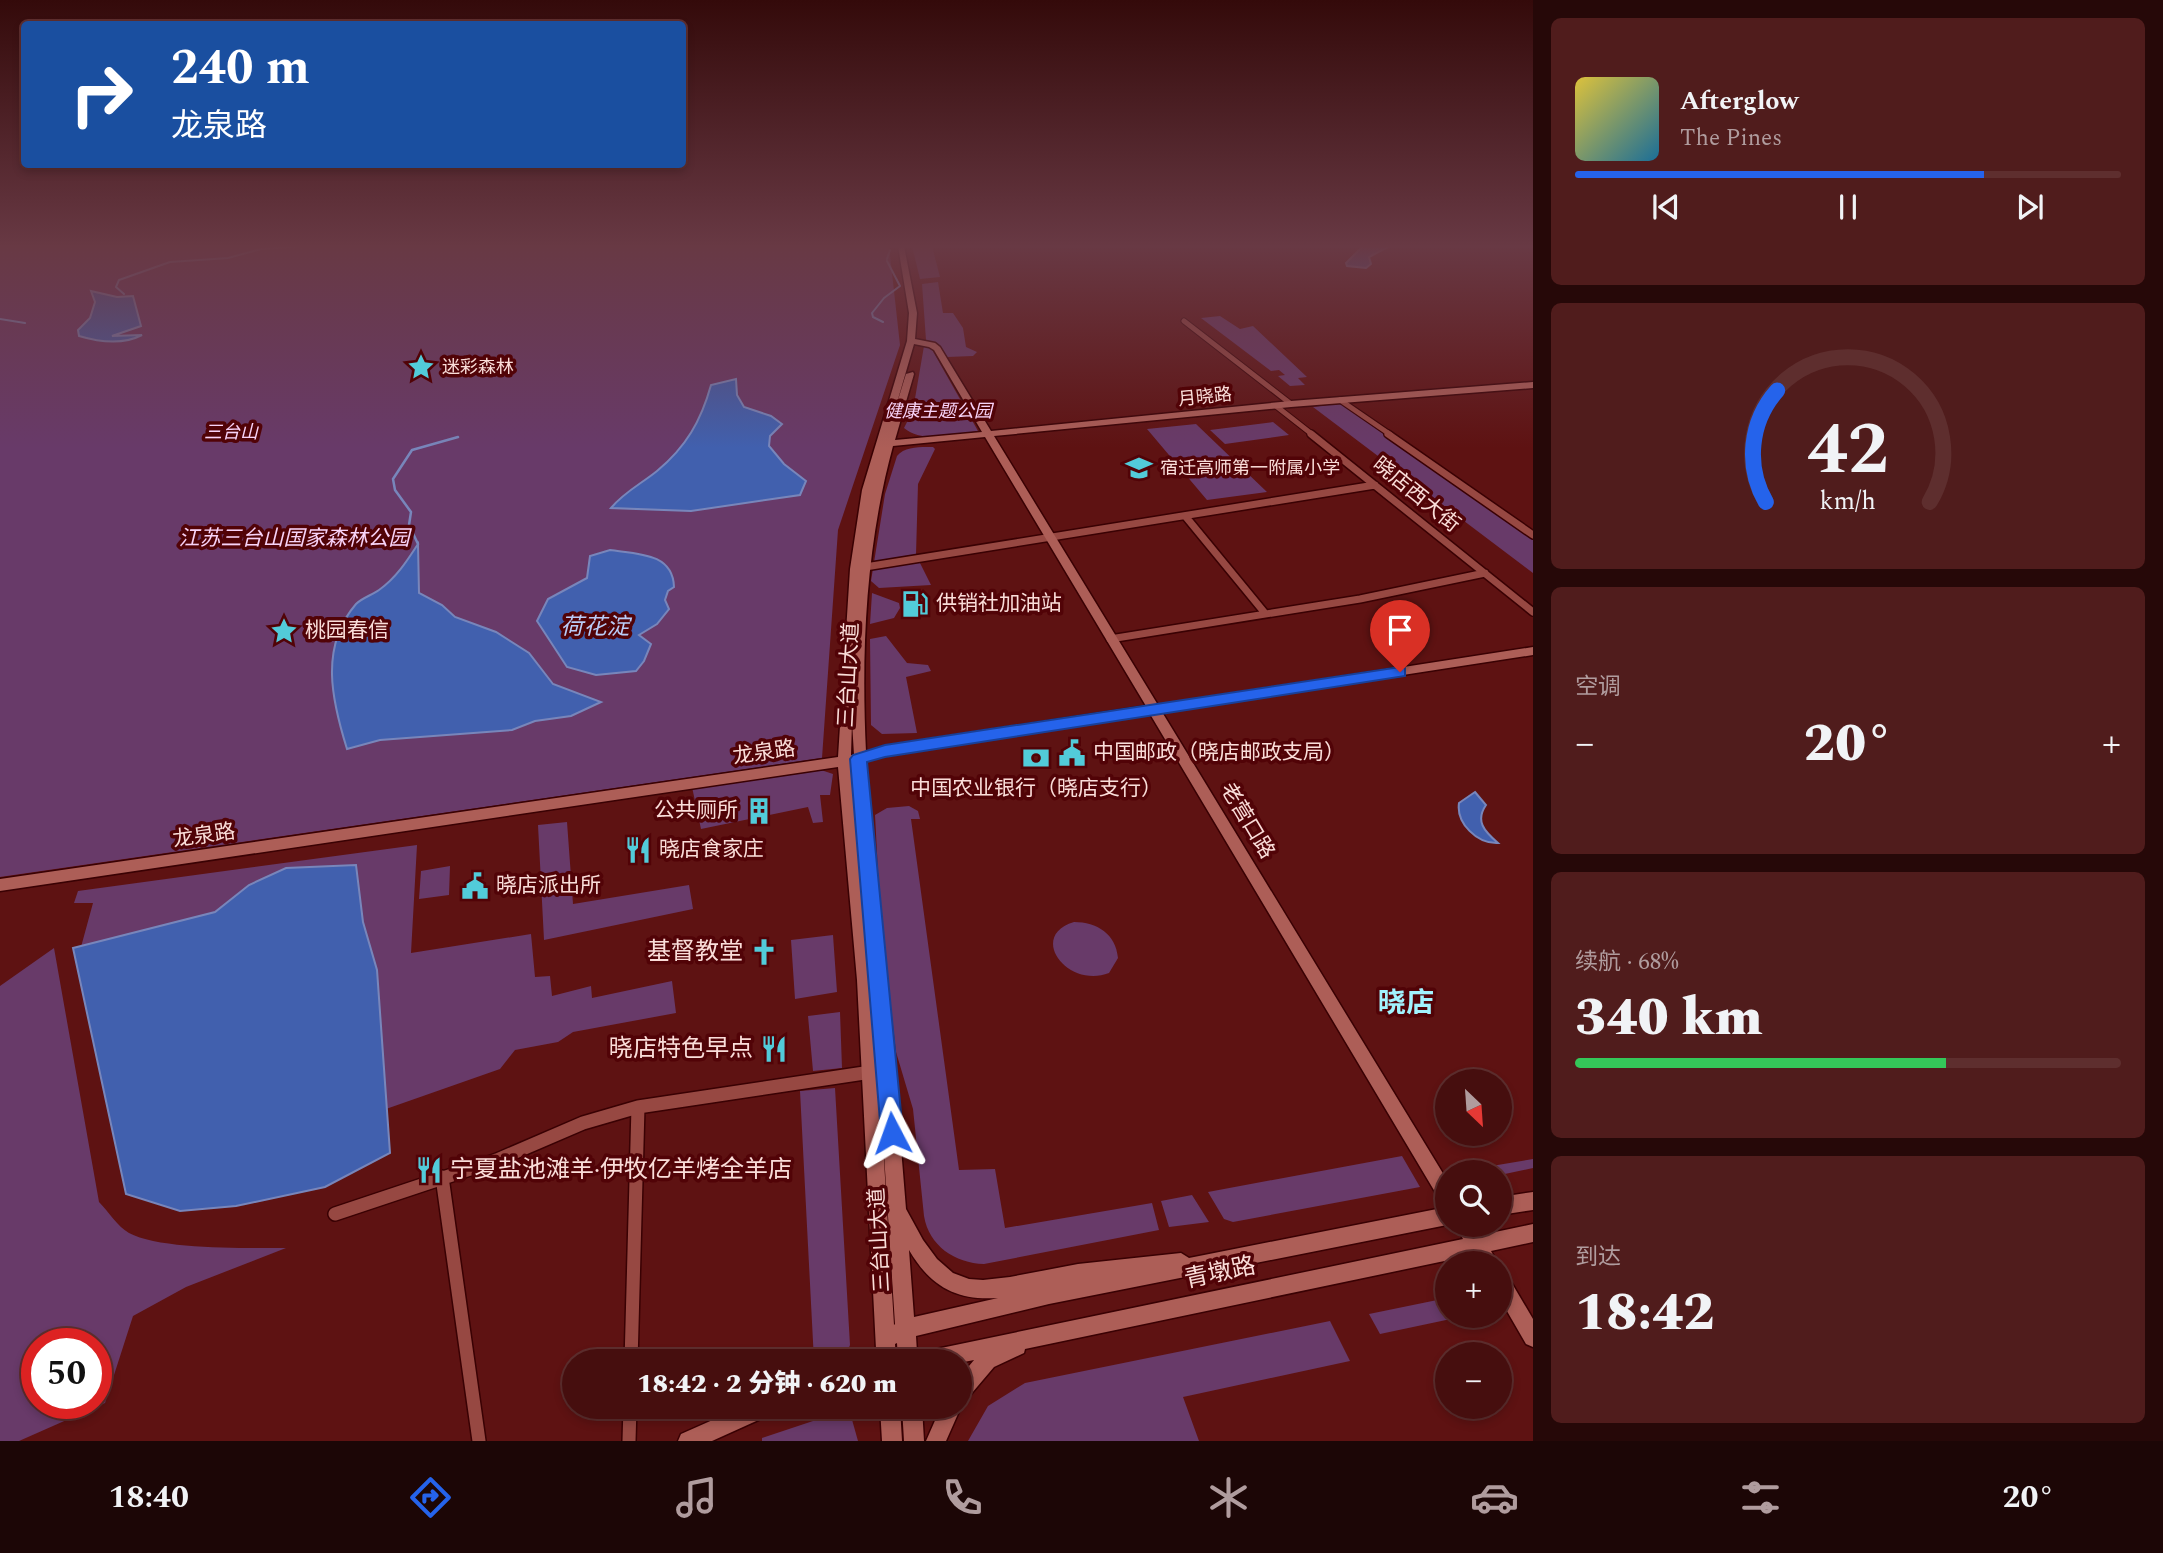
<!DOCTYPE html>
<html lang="zh">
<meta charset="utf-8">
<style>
:root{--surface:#460e0e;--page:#501c1c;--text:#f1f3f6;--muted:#b09c9e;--line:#5e2e2e;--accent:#2563eb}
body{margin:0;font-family:Spectral,"Noto Sans SC",serif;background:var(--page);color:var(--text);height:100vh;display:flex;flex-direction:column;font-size:26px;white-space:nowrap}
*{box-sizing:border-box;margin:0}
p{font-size:23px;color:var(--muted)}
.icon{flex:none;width:38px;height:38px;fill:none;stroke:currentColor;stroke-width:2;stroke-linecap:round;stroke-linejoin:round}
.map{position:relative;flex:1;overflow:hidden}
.details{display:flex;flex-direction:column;gap:18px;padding:18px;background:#260808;width:630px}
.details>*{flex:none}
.hud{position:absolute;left:21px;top:21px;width:665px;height:147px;border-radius:7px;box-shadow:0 4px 10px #0003,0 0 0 2px var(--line);background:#1a4fa0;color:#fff;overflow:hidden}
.needle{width:46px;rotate:155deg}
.controls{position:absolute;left:1435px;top:1069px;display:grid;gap:14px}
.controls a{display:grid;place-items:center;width:77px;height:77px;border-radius:50%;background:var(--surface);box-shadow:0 4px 10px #0003,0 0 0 2px var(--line);font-size:35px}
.speed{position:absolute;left:21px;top:1328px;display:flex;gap:14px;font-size:35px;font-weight:700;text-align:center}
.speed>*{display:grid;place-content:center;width:91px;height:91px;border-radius:50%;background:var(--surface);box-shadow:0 4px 10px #0003,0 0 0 2px var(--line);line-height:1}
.speed .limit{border:10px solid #d22;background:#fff;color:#111}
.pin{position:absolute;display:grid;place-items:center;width:60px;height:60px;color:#fff;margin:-72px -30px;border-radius:50% 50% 50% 0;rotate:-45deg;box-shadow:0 0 7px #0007}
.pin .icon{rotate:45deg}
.me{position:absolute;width:77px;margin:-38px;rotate:356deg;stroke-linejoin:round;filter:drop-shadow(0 0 5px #0008)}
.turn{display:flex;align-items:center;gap:24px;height:147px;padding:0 35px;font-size:32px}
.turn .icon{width:91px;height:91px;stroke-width:2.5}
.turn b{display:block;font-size:49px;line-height:60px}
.big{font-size:52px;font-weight:800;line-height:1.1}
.details .widget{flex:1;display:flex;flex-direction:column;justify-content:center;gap:10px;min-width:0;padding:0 24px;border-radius:10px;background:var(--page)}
.details .dial{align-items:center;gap:0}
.dial svg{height:182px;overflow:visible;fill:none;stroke:var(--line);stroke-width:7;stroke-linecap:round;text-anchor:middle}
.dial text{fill:var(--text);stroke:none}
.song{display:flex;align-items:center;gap:21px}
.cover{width:84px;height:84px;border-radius:10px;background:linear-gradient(135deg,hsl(50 70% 55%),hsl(200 70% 35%))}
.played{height:7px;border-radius:4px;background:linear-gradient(90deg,var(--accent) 75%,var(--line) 75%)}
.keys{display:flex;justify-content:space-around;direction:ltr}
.heat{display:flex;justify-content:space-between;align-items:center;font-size:38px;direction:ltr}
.charge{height:10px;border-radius:5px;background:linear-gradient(90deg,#34c759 68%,var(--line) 0)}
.trip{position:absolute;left:562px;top:1349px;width:410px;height:70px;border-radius:35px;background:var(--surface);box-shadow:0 4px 10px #0003,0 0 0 2px var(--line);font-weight:800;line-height:70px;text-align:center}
.dock{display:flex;height:112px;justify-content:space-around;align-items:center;background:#1c0606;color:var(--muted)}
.dock .icon{width:49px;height:49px}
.dock .current{color:var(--accent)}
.dock b{font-size:32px;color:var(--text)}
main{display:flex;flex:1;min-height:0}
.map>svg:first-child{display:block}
.green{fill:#683a69;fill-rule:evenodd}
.water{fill:#4160ae;stroke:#7886bb;stroke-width:2}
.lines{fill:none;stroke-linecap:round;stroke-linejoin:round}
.stream-far1{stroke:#7886bb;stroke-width:2}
.stream{stroke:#7886bb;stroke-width:2.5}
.street-far2-casing{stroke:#390103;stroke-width:7}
.street-far1-casing{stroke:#390103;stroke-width:10}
.street-casing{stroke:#390103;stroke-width:16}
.secondary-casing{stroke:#390103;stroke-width:3}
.street-far2{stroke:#974842;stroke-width:5}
.street-far1{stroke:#974842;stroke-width:7}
.street{stroke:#974842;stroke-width:13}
.secondary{fill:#ad5e57;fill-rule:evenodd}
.route{fill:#2563eb;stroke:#184099;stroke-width:2}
.labels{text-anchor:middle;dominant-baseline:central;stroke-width:7;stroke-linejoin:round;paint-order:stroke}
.far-poi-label{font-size:18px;fill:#faddd9;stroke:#510307;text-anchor:start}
.far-street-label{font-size:18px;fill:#faddd9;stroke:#510307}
.far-park-label{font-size:18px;font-style:italic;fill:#f8d3f8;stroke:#510307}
.street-label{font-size:21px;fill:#faddd9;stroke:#510307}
.park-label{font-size:21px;font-style:italic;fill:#f8d3f8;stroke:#510307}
.poi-label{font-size:21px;fill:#faddd9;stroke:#510307;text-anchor:start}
.water-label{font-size:23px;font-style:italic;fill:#b9ccf7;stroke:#510307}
.near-poi-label{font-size:24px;fill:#faddd9;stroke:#510307;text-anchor:end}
.near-street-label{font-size:24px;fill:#faddd9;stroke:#510307}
.near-quarter-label{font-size:28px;font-weight:bold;fill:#a1f2fd;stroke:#510307}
</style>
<main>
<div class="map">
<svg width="1533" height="1441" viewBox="0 0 1533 1441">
<rect width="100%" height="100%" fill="#5e1212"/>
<!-- green -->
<path class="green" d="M0,246H889L900,345L838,530L822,758L0,877Z
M912,246H932L940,277L920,279Z
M938,282L943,313H953L963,328L966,347L977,352L973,356L947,357L939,345L926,340L922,284Z
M1220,316L1240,329L1253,326L1307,377L1298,378L1305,385L1290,386L1278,376L1285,375L1279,370L1271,371L1201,318Z
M924,346H930L978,431C956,434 923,444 904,428L913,410Z
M1342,403L1533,538V573L1313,407Z
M1273,422L1289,435L1225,444L1210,430Z
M1196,424L1267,492L1207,500L1147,429Z
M933,447L935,449L918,484L916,555L931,585L879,588L871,581L885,494L897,456C905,446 921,447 933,447Z
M872,593L899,603L900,608L894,618L870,624Z
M886,636L907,663L928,665L931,671L906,677L917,733L882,734L871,725L870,639Z
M815,768L833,774L830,795H820L823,822L813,823L808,807L701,829L692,787Z
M909,806L918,811L920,819H911L959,1170L995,1169L1005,1228L1152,1203L1159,1230L984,1264C955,1263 929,1246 924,1216L913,1109L896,1052L880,910L875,815L887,808Z
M567,822L573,904L689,885L693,909L544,940L538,825Z
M417,845L411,953L531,934L535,977L550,976L552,996L591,986L592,998L672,981L676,1013L573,1032L558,1042L515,1050L500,1069L386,1109L377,970L363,922L355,865L249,885L215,912L81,947L93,903H74L78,891Z
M450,866L449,895L419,899L421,871Z
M1074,922C1097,922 1116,934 1118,958L1109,973C1068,989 1027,936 1074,922Z
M833,935L837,992L795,999L791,940Z
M54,948L99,1202C108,1211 118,1227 129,1233C160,1250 249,1248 286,1248L186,1287L133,1316L105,1403L19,1441H0V986ZM37,1344H96V1404H37Z
M840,1012L842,1068L813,1071L808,1016Z
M835,1088L850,1345L846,1355L830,1361H814L800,1091Z
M1402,1156L1420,1187L1233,1222L1224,1219L1208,1192Z
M1533,1159V1168L1500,1175L1456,1172Z
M1192,1195L1209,1222L1169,1227L1161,1201Z
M1447,1298V1316H1465L1380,1334L1369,1314Z
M1330,1321L1350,1361L1183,1397L1199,1441H968L988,1406L1025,1383Z
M849,1409L858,1441H762V1438Z"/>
<!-- water -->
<path class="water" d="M1363,246H1390L1369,257L1371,264L1366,268L1347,266L1346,263Z
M91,291L117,297L133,296L141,326L112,336L142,335C123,345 99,342 79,336L78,330L90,318L95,302Z
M736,379L737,395L744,407L771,416L782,424L770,436L769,446L784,464L806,481L800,495L691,511L611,508C624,492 641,484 657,471C686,447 701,421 711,385Z
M418,544L419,593L442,605L455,617L496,632L529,653L553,684L601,702L571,716L535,721L512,730L380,740L347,749C332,701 319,647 356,604C362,598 372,595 379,590C396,578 407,561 418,544Z
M610,550C638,554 673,553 674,587L668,591L665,600L669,609L657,624L639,635L651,644L644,661L636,671L596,675L567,667L537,621L548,599L587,578L590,556Z
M1475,792L1486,805C1475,821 1484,831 1498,843C1477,844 1456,823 1459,803Z
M356,865L363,922L377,970L390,1153L325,1187L236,1206L180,1211L126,1194L73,948L215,912L249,885L286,868Z"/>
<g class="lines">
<!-- stream-far1 -->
<path class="stream-far1" d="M887,259L890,250
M124,294L116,287L119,280L170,262L228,258L261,249L307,246
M0,319L25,323
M883,322L873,317L872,313L884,298L900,286L887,261"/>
<!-- stream -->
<path class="stream" d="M418,544L409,525L411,512L395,490L393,479L412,450L458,437"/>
<defs>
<path id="street-far2" d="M1184,321L1291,404
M1340,400L1391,435
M1276,406L1313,435"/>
<path id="street-far1" d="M1311,434L1533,612
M1388,434L1533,535
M1186,517L1264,612
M859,568L1375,485
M1110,639L1360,599L1485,573"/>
<path id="street" d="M442,1177L479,1441
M335,1214L497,1160L583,1123L638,1107L871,1072
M631,1362L638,1107
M629,1441L630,1407"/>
<path id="secondary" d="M898,246H904L917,313L915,339L935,343L940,347L991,431L1291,401L1533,382V388L1291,407L994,436L1158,705L1533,647V655L1162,712L1447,1180V1205L1441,1202L1150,714L885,756L866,761L873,853L893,1050L906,1209L923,1240L937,1259L953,1273L969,1279L983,1280L1010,1277L1078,1264L1181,1253L1189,1258L1447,1207V1225L1049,1304L916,1336L917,1353L1463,1239L1456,1225H1475L1481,1235L1533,1224V1242L1491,1251L1498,1264H1478L1473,1255L1025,1349L1024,1353L994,1367L966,1400L959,1403L961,1407L946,1441H926L941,1407H959V1378L974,1360L959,1363V1362H898L897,1343L895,1344L896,1362H859L862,1355L876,1349L857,980L838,767L0,891V879L838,757L850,569L862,490L907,341L909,313ZM914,344L929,347L934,350L982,432L895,440L914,374L913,372L906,374L894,413ZM985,437L1146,706L885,746L866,752C861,649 866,545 893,446ZM852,722L854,755H851ZM854,764L858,834L851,765ZM877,1046L895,1324L894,1325ZM909,1250C930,1286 956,1301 998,1298L914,1317Z
M1533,1192V1210L1500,1215V1197Z
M1500,1273L1507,1275L1533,1319V1347L1526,1344L1500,1299Z
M742,1407H775L772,1414L712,1441H678L681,1434Z
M880,1407H900L902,1441H882Z
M902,1407H922L924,1441H904Z"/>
</defs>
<!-- street-far2 casing -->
<use href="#street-far2" class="street-far2-casing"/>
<!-- street-far1 casing -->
<use href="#street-far1" class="street-far1-casing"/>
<!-- street casing -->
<use href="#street" class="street-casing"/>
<!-- secondary casing -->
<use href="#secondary" class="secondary-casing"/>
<!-- street-far2 -->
<use href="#street-far2" class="street-far2"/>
<!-- street-far1 -->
<use href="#street-far1" class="street-far1"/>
<!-- street -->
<use href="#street" class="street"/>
<!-- secondary -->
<use href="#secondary" class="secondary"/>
</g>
<!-- sky -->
<linearGradient id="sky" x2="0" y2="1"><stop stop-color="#340a0a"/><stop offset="0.55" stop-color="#683944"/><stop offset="1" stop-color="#683944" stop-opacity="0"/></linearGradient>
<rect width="1533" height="448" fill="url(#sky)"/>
<!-- route -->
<path class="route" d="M1400,667L1405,668V676L885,757L867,762L903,1133L900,1141L892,1144L884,1141L881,1133L850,759L853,755L885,745Z"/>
<!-- icons -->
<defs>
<symbol id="sight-bare" viewBox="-9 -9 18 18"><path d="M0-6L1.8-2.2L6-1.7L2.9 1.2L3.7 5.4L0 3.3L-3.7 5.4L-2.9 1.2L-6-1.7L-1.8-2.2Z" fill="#52cbd9" stroke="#510307" stroke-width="2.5" paint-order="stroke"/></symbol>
<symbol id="school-bare" viewBox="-9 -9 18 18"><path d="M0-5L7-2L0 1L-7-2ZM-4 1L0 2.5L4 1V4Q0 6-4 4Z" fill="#52cbd9" stroke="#510307" stroke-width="2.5" paint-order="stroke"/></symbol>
<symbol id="fuel-bare" viewBox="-9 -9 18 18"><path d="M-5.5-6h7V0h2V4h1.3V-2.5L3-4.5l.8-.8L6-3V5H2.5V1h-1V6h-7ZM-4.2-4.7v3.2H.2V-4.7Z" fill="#52cbd9" stroke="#510307" stroke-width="2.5" paint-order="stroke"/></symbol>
<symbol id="civic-bare" viewBox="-9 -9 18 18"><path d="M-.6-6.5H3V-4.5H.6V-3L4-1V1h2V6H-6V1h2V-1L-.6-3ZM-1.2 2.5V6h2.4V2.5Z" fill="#52cbd9" stroke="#510307" stroke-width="2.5" paint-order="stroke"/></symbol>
<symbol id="bank-bare" viewBox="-9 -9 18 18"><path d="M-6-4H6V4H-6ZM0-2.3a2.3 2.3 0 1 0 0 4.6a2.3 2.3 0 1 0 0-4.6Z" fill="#52cbd9" stroke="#510307" stroke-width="2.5" paint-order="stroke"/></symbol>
<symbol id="building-bare" viewBox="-9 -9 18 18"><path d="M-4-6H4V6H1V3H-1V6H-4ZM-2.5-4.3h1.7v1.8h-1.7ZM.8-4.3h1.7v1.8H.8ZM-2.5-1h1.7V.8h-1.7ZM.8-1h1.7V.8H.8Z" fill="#52cbd9" stroke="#510307" stroke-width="2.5" paint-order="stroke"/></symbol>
<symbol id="restaurant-bare" viewBox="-9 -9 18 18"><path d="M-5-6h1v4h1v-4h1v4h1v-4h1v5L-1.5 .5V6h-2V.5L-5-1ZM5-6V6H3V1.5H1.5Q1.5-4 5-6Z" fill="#52cbd9" stroke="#510307" stroke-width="2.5" paint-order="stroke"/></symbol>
<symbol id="church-bare" viewBox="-9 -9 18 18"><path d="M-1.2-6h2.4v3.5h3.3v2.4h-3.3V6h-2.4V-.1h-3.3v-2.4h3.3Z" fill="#52cbd9" stroke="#510307" stroke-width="2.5" paint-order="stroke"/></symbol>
</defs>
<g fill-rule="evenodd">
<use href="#sight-bare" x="402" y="348" width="38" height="38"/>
<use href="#school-bare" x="1120" y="449" width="38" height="38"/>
<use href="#fuel-bare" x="896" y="585" width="38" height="38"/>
<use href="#sight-bare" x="265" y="612" width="38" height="38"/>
<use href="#civic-bare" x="1053" y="734" width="38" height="38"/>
<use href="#bank-bare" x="1017" y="739" width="38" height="38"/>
<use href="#building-bare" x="740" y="792" width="38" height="38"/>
<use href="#restaurant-bare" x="619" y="831" width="38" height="38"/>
<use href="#civic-bare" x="456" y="867" width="38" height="38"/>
<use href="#church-bare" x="745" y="933" width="38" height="38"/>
<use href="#restaurant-bare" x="755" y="1030" width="38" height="38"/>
<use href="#restaurant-bare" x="410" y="1151" width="38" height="38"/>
</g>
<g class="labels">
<!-- far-poi labels -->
<g class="far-poi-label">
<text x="442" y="367">迷彩森林</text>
<text x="1160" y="468">宿迁高师第一附属小学</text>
</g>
<!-- far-street labels -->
<g class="far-street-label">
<text transform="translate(1205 397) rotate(-6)">月晓路</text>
</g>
<!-- far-park labels -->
<g class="far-park-label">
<text x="938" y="411">健康主题公园</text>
<text x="231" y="432">三台山</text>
</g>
<!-- street labels -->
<g class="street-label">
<text transform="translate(1416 495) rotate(39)">晓店西大街</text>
<text transform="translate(849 675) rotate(-87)">三台山大道</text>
<text transform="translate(764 753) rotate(-8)">龙泉路</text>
<text transform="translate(1247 821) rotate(59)">老营口路</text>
<text transform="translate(204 836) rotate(-8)">龙泉路</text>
<text transform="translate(880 1240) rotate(-93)">三台山大道</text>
</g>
<!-- park labels -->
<g class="park-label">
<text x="294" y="539">江苏三台山国家森林公园</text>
</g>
<!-- poi labels -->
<g class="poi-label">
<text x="936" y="604">供销社加油站</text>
<text x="305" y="631">桃园春信</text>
<text x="1093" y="753">中国邮政（晓店邮政支局）</text>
<text x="1036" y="789" text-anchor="middle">中国农业银行（晓店支行）</text>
<text x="738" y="811" text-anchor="end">公共厕所</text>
<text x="659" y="850">晓店食家庄</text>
<text x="496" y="886">晓店派出所</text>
</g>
<!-- water labels -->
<g class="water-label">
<text x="595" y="627">荷花淀</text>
</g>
<!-- near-poi labels -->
<g class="near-poi-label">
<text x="743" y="952">基督教堂</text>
<text x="753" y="1049">晓店特色早点</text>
<text x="450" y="1170" text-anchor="start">宁夏盐池滩羊·伊牧亿羊烤全羊店</text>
</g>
<!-- near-street labels -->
<g class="near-street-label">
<text transform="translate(1220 1273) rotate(-12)">青墩路</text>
</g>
<!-- near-quarter labels -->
<g class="near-quarter-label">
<text x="1406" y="1003">晓店</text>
</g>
</g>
</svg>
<div class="controls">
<a><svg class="needle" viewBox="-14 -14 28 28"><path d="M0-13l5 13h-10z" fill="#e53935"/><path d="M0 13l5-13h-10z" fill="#b09c9e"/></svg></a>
<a><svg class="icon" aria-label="search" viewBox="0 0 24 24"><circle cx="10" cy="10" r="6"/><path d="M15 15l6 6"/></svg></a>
<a>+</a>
<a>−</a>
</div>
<div class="speed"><div class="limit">50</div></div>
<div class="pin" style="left:1400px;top:672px;background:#d93025"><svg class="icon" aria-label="arrive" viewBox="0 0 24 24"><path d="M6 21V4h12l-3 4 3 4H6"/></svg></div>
<svg class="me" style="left:892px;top:1133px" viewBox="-20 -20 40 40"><path d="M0-17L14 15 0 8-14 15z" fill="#2563eb" stroke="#fff" stroke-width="4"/></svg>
<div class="trip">18:42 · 2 分钟 · 620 m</div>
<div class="hud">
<div class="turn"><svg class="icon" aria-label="right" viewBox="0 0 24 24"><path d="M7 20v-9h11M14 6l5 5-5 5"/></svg><div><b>240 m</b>龙泉路</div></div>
</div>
</div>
<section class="details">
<div class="widget">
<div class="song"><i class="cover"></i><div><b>Afterglow</b><p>The Pines</p></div></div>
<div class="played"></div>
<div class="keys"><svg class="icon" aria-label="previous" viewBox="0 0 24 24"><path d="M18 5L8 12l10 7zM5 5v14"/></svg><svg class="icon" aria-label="pause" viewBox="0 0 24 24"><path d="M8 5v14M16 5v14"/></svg><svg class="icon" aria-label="next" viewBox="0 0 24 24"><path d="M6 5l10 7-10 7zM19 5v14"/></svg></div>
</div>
<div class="widget dial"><svg viewBox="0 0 100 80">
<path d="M14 69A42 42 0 1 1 86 69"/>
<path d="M14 69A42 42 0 0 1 19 20" stroke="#2563eb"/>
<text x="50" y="56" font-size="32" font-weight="700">42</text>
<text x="50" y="72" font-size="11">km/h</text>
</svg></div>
<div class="widget"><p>空调</p>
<div class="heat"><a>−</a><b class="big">20°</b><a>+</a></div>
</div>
<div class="widget"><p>续航 · 68%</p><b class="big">340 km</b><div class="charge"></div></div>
<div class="widget"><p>到达</p><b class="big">18:42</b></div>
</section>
</main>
<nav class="dock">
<b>18:40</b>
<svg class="icon current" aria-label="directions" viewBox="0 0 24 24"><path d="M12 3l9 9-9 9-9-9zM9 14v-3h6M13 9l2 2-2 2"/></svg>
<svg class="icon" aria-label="music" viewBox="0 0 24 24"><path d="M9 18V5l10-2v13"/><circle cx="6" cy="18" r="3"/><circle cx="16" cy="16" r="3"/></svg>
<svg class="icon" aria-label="phone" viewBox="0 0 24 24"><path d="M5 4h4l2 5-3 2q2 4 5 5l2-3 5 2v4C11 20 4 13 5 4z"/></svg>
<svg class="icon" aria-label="climate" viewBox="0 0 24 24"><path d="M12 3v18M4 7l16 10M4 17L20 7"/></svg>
<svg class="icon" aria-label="car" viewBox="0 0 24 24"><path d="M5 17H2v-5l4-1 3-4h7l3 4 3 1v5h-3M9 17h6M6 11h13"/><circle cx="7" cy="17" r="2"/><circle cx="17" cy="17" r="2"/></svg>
<svg class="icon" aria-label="filters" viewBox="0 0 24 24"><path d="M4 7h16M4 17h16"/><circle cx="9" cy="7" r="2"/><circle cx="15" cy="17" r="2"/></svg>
<b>20°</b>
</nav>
